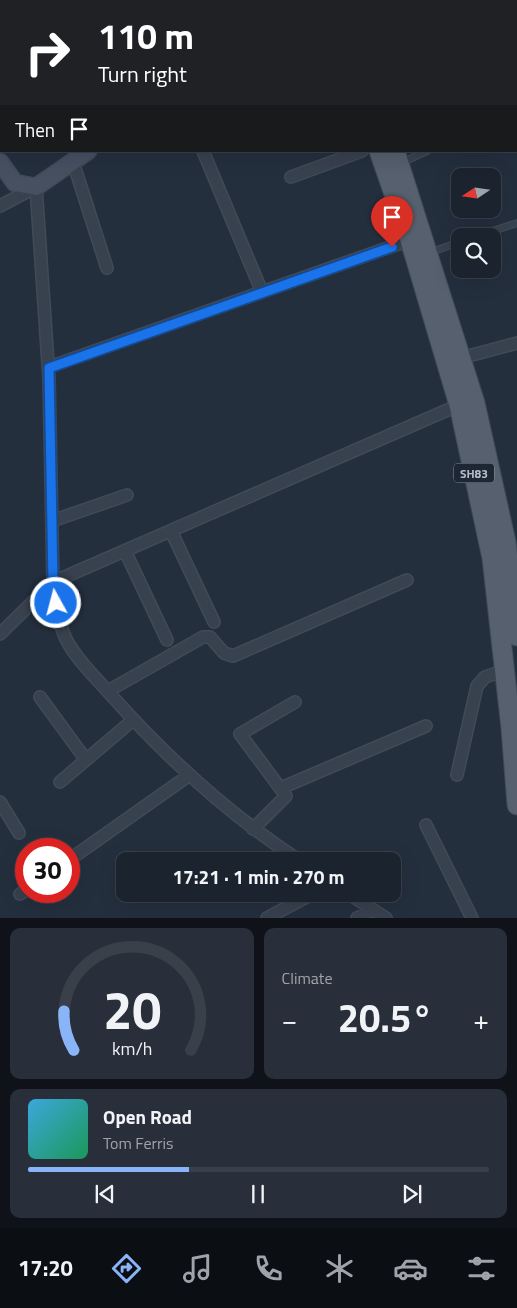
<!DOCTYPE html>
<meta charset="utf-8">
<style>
:root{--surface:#1b232e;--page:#282f3a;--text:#f1f3f6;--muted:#a0a4aa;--line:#39404a;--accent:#8ab4f8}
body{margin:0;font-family:"Titillium Web",sans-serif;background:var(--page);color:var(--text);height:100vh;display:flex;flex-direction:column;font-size:19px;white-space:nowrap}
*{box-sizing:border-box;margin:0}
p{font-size:16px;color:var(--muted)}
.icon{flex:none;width:28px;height:28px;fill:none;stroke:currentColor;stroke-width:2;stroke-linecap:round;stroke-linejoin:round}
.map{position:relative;height:918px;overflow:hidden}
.details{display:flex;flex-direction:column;gap:10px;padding:10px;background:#0f1319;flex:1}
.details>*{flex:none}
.banner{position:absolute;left:0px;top:0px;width:518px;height:152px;box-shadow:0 5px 20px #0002,0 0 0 1px var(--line);background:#202124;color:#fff;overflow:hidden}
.needle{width:32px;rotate:257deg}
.fabs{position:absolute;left:451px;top:168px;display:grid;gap:10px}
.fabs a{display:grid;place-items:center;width:50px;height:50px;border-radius:10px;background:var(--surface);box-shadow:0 5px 20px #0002,0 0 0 1px var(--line);font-size:25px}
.speed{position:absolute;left:15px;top:838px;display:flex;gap:10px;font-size:25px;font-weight:700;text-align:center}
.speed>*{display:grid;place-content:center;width:65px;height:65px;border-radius:50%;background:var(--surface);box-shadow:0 5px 20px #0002,0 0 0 1px var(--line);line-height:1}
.speed .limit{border:8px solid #d22;background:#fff;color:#111}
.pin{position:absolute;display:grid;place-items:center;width:42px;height:42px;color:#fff;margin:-51px -21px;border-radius:50% 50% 50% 0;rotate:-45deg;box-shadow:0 0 5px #0007}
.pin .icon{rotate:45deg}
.me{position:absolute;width:55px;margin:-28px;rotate:353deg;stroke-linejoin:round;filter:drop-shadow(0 0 4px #0008)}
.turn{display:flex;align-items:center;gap:18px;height:105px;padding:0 15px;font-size:22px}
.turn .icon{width:65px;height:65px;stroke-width:2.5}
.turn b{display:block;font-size:35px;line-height:42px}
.then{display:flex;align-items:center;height:48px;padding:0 15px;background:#0003;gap:10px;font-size:19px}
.big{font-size:38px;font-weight:700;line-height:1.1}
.details .widget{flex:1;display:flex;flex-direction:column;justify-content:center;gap:8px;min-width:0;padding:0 18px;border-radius:10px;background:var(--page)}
.details .dial{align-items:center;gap:0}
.dial svg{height:130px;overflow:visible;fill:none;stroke:var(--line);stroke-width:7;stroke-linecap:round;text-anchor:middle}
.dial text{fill:var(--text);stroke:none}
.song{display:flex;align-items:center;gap:15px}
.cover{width:60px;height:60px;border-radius:8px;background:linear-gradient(135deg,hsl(200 70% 55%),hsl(150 70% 35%))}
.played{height:5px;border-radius:2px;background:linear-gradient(90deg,var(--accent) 35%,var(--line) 35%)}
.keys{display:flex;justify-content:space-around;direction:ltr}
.heat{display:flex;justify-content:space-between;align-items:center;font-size:28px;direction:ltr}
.details .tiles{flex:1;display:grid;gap:10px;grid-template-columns:1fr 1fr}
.widget:last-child{grid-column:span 2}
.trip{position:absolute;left:116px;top:852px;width:285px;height:50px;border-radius:10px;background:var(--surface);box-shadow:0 5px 20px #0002,0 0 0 1px var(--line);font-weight:700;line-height:50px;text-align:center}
.tab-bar{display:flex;height:80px;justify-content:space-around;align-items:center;background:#0b0e12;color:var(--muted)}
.tab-bar .icon{width:35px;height:35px}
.tab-bar .active{color:var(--accent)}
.tab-bar b{font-size:22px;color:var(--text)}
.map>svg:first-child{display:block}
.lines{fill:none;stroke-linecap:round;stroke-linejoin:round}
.lane-casing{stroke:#414a57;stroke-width:8}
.street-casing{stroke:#414a57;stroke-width:14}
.secondary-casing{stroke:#414a57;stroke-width:19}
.primary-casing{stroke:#414a57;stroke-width:21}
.lane{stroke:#38414e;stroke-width:5.5}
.street{stroke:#38414e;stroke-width:11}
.secondary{stroke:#465061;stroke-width:16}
.primary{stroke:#56606e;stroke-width:19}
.route-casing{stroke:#114b97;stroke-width:12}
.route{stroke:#1a73e8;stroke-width:9}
.labels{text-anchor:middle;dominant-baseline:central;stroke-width:5;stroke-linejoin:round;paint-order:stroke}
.shield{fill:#1d2633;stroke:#878f9c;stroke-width:1}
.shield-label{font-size:12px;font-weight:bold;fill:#b4bcc9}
</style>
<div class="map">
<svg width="517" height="918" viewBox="0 0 517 918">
<rect width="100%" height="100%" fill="#242f3e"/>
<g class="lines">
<defs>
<path id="lane" d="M0,138H1
M401,163L427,151
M478,236L517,223
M431,252L460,242"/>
<path id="street" d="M516,39H517
M516,114L517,115
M203,151L262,292
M73,162L107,268
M291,177L362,151
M0,206L36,187L49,378L53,582C55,601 58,624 67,641C77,660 96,678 110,694C167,758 228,814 300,861
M461,358L517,343
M49,367L410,240
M52,521L127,495
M171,531L214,622
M125,551L167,640
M0,634L53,582L459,405
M108,691L203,637H210L224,653L233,656L407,580
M40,697L86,760
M457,775L477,686L485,677L505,670
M60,782L133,720
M281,788L426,726
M0,802L19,833
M426,825L472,918
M253,829L286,796L240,734L295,702
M69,860L188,776
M20,894L26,890
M349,894L386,918
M267,918L312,894
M357,918L373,910"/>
<path id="secondary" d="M275,1V0
M0,162L15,183L36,187L88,151"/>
<path id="primary" d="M329,0V1
M347,0V1
M379,151L410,240L459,405L492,558L511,728L517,805
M395,151L475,403L506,542L517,636"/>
</defs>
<!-- lane casing -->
<use href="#lane" class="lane-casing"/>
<!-- street casing -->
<use href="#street" class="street-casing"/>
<!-- secondary casing -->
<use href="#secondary" class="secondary-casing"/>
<!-- primary casing -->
<use href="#primary" class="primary-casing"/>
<!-- lane -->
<use href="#lane" class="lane"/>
<!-- street -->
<use href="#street" class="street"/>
<!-- secondary -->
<use href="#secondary" class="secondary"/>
<!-- primary -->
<use href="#primary" class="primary"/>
</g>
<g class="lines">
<defs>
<path id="route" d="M56,603L53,582L49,368L392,247"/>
</defs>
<!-- route casing -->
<use href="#route" class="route-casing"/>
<!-- route -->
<use href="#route" class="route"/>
</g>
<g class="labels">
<!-- shield labels -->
<rect class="shield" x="454" y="463.5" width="40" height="19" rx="4"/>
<g class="shield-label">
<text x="474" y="473">SH83</text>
</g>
</g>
</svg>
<div class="fabs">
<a><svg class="needle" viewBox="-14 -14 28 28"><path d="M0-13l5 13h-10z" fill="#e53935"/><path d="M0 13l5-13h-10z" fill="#a0a4aa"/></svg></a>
<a><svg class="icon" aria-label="search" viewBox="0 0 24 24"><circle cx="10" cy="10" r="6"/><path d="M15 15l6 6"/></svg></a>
</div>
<div class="speed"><div class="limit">30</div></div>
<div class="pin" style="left:392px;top:247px;background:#d93025"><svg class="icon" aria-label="arrive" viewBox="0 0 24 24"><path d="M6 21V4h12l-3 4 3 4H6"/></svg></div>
<svg class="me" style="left:56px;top:603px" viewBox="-20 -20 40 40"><circle r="17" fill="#1a73e8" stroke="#fff" stroke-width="3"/><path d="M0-11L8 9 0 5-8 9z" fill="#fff"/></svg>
<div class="trip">17:21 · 1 min · 270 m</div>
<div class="banner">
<div class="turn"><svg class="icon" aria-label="right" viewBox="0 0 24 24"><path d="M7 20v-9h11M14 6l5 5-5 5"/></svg><div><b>110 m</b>Turn right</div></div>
<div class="then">Then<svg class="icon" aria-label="arrive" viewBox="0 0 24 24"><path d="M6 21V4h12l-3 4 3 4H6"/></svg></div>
</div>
</div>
<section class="details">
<div class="tiles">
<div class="widget dial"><svg viewBox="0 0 100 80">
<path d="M14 69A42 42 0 1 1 86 69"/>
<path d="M14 69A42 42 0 0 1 8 45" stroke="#8ab4f8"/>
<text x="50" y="56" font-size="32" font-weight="700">20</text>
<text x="50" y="72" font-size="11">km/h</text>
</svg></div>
<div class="widget"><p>Climate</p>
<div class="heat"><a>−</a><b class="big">20.5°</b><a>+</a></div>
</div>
<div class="widget">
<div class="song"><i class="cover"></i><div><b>Open Road</b><p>Tom Ferris</p></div></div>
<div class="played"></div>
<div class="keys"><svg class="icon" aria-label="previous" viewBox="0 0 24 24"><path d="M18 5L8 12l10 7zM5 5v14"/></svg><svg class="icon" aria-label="pause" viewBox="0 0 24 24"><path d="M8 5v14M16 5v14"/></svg><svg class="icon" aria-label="next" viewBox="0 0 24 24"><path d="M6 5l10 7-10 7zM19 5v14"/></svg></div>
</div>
</div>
</section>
<nav class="tab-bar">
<b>17:20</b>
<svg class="icon active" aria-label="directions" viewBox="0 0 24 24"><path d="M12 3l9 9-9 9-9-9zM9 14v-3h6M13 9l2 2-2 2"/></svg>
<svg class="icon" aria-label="music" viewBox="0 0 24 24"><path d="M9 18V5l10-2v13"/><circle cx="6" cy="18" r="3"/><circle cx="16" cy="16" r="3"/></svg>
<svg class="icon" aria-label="phone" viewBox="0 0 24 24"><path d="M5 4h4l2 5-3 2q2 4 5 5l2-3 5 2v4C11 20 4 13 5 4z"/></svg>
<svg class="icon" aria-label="climate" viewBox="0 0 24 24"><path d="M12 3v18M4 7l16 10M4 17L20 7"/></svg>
<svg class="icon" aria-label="car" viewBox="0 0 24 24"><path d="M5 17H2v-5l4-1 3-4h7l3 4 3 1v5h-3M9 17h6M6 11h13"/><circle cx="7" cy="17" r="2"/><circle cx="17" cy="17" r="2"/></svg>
<svg class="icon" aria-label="filters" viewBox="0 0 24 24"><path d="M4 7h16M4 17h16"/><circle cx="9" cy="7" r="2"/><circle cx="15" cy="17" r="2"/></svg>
</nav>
